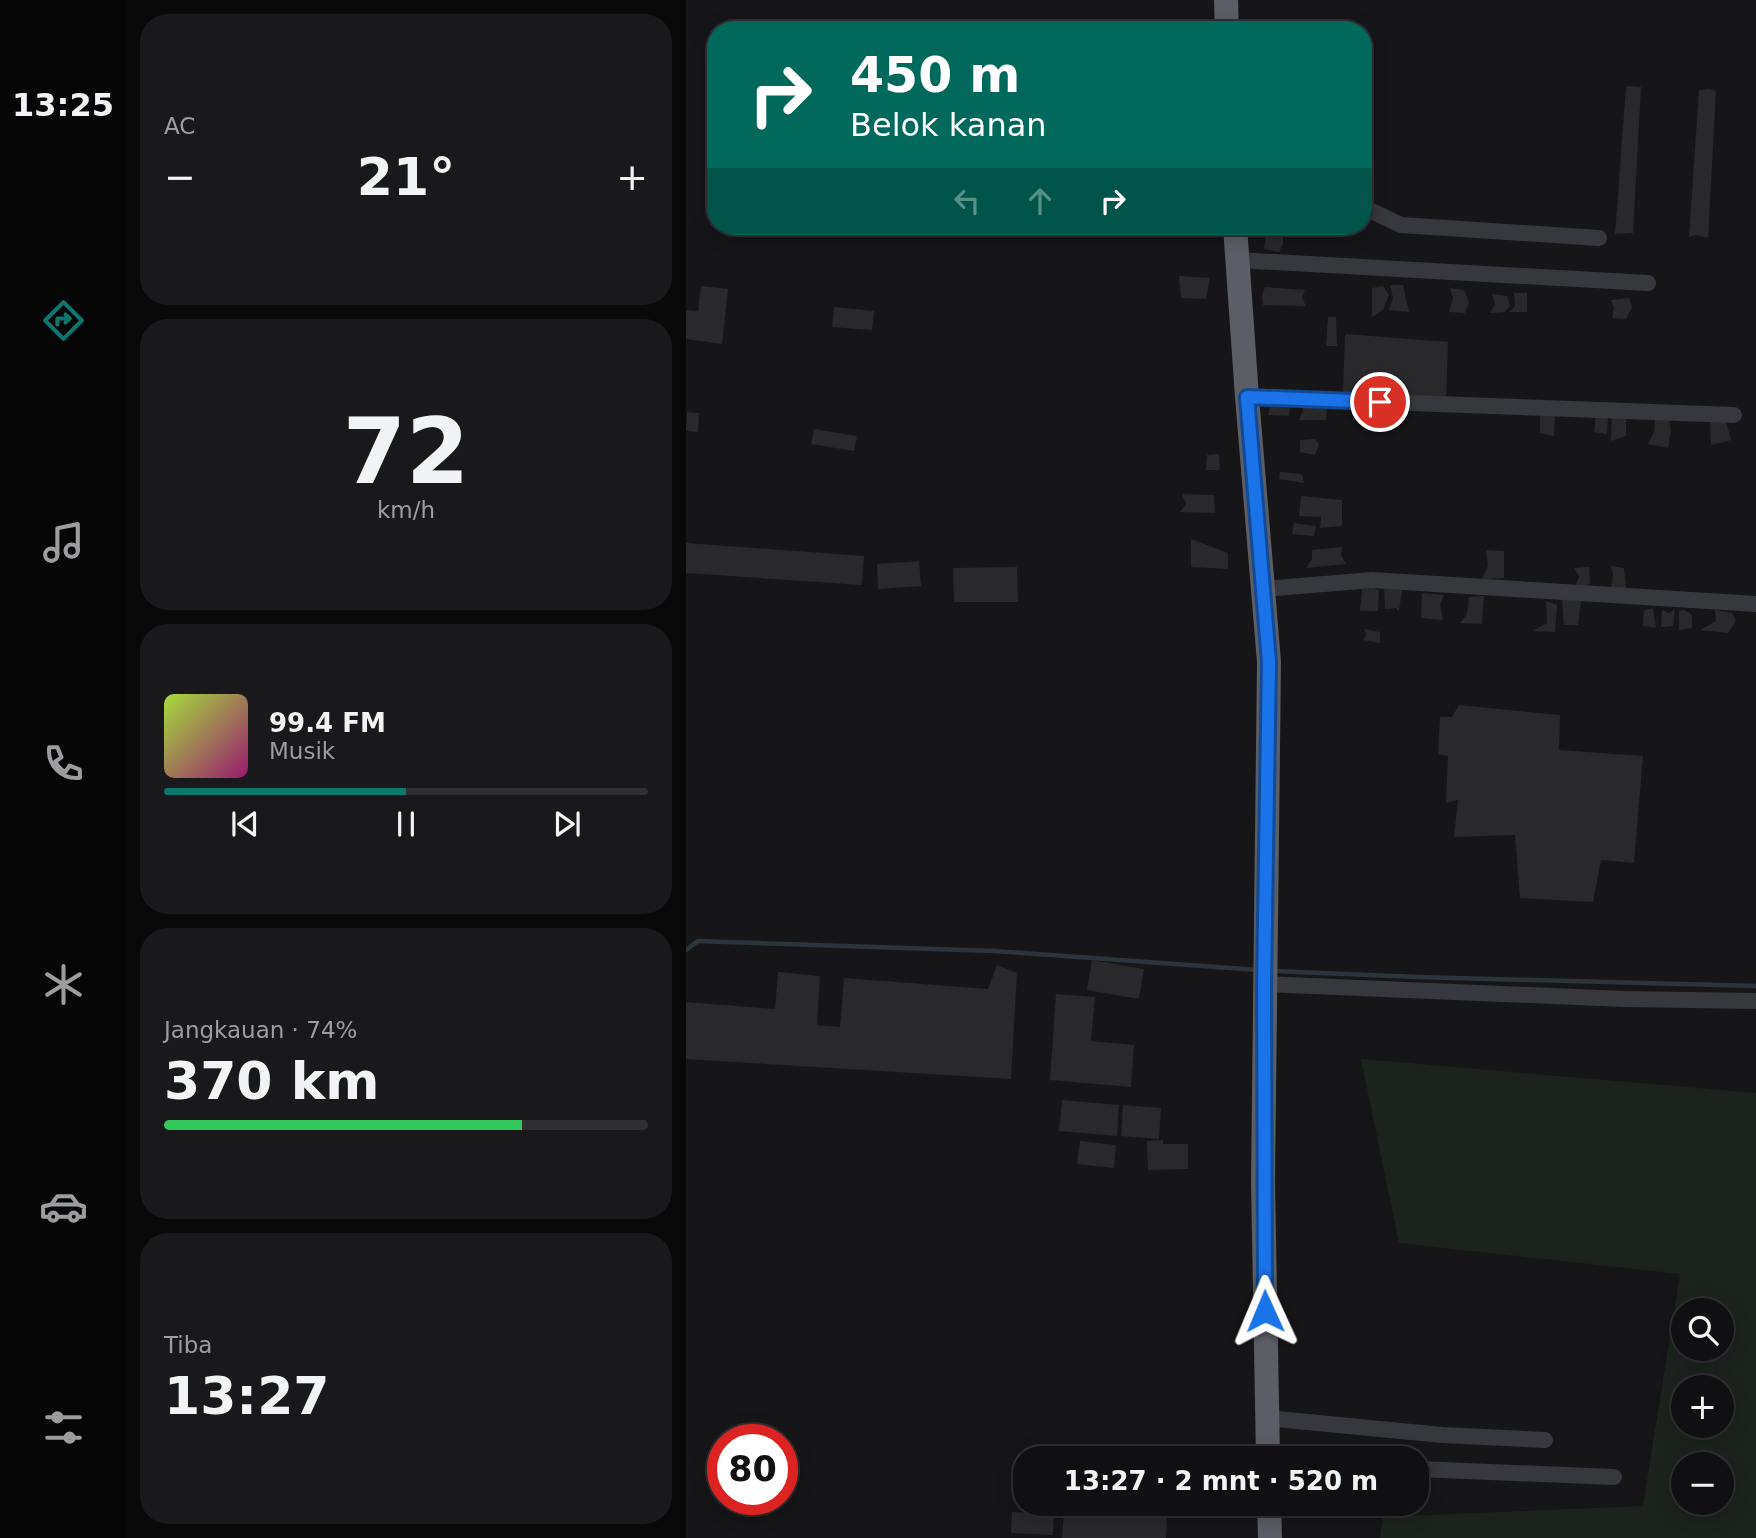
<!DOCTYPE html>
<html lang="id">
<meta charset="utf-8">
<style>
:root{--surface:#101012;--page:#19191b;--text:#f1f3f6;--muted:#9c9d9f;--line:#303032;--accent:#0f766e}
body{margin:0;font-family:"DejaVu Sans",sans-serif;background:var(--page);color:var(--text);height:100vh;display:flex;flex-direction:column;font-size:26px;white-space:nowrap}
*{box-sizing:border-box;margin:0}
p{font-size:23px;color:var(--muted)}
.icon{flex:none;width:38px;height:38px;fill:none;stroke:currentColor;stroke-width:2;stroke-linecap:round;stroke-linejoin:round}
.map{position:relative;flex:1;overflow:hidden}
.details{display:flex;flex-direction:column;gap:14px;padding:14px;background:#09090a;width:560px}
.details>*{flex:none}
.guide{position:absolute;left:21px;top:21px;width:665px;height:214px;border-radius:28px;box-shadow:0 4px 18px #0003,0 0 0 2px var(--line);background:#00695c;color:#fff;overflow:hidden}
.fabs{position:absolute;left:985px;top:1298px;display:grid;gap:14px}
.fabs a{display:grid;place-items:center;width:63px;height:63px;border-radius:50%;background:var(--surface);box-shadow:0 4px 18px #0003,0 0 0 2px var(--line);font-size:35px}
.speed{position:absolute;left:21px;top:1424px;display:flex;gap:14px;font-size:35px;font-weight:700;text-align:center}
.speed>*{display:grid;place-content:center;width:91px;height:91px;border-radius:50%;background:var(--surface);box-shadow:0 4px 18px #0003,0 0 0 2px var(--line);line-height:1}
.speed .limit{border:10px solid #d22;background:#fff;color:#111}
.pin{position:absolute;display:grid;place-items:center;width:60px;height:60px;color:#fff;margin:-30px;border:4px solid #fff;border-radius:50%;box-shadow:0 2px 7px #0007}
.me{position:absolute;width:77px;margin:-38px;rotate:359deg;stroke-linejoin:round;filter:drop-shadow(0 0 5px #0008)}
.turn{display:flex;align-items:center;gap:24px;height:147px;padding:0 28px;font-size:32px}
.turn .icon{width:91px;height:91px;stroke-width:2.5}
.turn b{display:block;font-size:49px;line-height:60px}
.lanes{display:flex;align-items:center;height:66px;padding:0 28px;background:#0003;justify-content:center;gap:35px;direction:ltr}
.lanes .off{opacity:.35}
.big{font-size:52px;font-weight:700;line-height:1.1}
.details .card{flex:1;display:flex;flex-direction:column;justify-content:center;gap:10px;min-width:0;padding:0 24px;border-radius:28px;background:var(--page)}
.details .dial{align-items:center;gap:0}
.dial b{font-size:91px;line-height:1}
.song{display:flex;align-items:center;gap:21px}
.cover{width:84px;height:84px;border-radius:10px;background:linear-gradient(135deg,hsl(80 70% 55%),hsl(320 70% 35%))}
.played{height:7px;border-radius:4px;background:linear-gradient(90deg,var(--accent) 50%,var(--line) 50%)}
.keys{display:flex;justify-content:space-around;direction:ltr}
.heat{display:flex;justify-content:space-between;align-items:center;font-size:38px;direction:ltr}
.charge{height:10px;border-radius:5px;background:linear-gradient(90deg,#34c759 74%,var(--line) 0)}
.trip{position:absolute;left:327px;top:1446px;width:416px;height:70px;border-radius:28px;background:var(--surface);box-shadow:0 4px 18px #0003,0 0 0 2px var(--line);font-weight:700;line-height:70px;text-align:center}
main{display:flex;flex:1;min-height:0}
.tab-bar{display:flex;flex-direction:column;width:126px;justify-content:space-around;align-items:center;background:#060607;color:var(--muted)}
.tab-bar .icon{width:49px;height:49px}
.tab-bar .current{color:var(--accent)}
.tab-bar b{font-size:32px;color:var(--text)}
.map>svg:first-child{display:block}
.green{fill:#1c231d;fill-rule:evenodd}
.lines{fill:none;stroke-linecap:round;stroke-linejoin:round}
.stream{stroke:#2c353c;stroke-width:4.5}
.building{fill:#29292c}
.minor{stroke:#37383d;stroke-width:16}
.trunk{stroke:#5b5e65;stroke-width:24}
.route-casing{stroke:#114b97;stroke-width:18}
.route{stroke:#1a73e8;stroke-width:12}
</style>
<main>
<nav class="tab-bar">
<b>13:25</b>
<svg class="icon current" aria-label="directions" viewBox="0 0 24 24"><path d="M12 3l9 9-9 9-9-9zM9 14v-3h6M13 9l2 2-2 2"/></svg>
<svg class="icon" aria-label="music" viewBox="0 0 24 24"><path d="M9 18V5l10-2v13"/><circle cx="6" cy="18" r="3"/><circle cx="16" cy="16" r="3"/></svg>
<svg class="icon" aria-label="phone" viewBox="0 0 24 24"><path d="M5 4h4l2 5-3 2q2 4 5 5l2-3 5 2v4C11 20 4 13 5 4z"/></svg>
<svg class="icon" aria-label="climate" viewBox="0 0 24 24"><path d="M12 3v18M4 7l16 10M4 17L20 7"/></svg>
<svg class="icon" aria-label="car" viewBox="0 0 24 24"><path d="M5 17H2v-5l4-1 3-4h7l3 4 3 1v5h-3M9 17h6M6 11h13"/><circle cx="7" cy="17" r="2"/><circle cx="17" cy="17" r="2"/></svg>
<svg class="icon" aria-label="filters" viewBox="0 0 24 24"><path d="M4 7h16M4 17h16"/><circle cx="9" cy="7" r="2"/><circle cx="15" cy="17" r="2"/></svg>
</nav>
<section class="details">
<div class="card"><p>AC</p>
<div class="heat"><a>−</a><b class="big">21°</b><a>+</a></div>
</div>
<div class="card dial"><b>72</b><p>km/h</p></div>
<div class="card">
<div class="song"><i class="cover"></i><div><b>99.4 FM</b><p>Musik</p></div></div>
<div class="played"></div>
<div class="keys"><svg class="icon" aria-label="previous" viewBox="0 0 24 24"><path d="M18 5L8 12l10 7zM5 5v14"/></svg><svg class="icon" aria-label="pause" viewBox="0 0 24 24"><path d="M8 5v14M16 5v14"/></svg><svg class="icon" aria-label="next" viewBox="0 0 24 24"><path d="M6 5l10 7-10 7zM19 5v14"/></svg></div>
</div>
<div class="card"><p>Jangkauan · 74%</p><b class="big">370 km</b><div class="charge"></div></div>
<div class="card"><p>Tiba</p><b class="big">13:27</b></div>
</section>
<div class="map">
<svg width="1070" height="1538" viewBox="0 0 1070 1538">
<rect width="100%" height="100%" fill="#161618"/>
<!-- green -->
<path class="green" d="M675,1059L1070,1093V1538H694L697,1517L957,1506L994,1274L713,1243ZM998,1311H1036V1349H998ZM998,1388H1036V1426H998ZM998,1465H1036V1503H998Z"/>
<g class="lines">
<!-- stream -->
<path class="stream" d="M0,950L12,941L308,951L572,970
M588,971L731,977L1070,986"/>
</g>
<!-- building -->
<path class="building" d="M945,86L955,87L947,233L929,234L940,87Z
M1023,89L1030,91L1022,238L1010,235L1003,237L1013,90Z
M597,230V244L593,252L578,249L580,232Z
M493,276L524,278L520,299L495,298Z
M704,285H717L723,312L703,310L707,298Z
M15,286L42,289L36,344L0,339V310L12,311Z
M697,286L703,295L697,310L686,317V288Z
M579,287L619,290L616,298L620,306L577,305L576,296Z
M764,288L778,290L783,302L779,313L763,312L767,298Z
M828,293H841V312H823L829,306Z
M806,294L821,296L824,306L819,312L804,313L809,304Z
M943,298L946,307L940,319L926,318L928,308L925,300Z
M148,307L188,311L186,330L146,327Z
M642,317H650L651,346H640Z
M659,334L762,342L760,401L657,394Z
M604,401L603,416L582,415L585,402Z
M616,402L641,406L640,420H613L617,411Z
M1,412L13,413L12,432L0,431Z
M854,415H869L868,436L854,433Z
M910,415L922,417L921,434L908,432Z
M926,416H940V436L925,441Z
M969,419L983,420L985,430L982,448L962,444L968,432Z
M1024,421H1040L1045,440L1025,445Z
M128,429L171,436L168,451L125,444Z
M629,439L633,445L629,455L614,452V440Z
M533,454L534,470H520L521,455Z
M594,472L616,474L618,483L593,479Z
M496,494L528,495L529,513L494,512L500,504Z
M615,496L656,500V526L634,528L635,517L613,516Z
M608,523L630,526L628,536L606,534Z
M505,539L542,553V569L505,567Z
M0,543L178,556L176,585L0,573Z
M656,547L655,555L660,564L620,568L626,559V550Z
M800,550L818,551V578L796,579L802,566Z
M233,561L235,586L192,589L191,564Z
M925,566L938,568L940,589H925L927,574Z
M331,567L332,602H268L267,568Z
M903,567L904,584L888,590L893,576L888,568Z
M687,588L693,590L692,611H674L676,589Z
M698,588L716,590L713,611L710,608L699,609Z
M736,593L758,595L754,604L757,620L735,618Z
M798,596L796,624L774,623L781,614L783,597Z
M876,599L895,601L892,625H878Z
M860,601L871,605L869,632L847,631L861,623Z
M967,608L970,628L957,626L958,610Z
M989,609L987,626L975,627L976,610L983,613Z
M998,610L1006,615V628L993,630V611Z
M1029,610L1046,613L1050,621L1042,633L1014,630L1030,621Z
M678,629L694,632V643L677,640L680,635Z
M773,705L874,715L873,750L957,756L948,863L915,860L907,902L834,898L829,835L768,837L772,800L760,803L762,756L752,754L754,717H766Z
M406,960L458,969L453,999L401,990Z
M311,965L331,973L325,1079L0,1059V1002L89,1009L92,972L134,976L131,1025L154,1027L158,978L302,989Z
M370,994L409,997L405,1041L448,1045L445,1087L364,1080Z
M376,1100L433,1105L431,1136L373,1131Z
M437,1105L475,1108L473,1139L435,1136Z
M477,1140V1144H502V1169L462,1170L461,1141Z
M394,1141L430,1145L428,1168L391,1164Z
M326,1512L368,1514L367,1535L325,1533Z
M378,1513L481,1518L480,1538H376Z"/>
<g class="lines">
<!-- minor -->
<path class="minor" d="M677,207L715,225L913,238
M552,260L962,283
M561,397L1048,415
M577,589L686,580L1070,604
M578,984L938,999L1070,1001
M580,1418L756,1435L859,1440
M732,1469L928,1477"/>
<!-- trunk -->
<path class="trunk" d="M540,0L541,30
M549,226L561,397L583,662L577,1181L582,1458
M583,1503L584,1538"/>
</g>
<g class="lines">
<defs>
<path id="route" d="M579,1311L578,984L583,662L561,397L694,402"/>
</defs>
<!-- route casing -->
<use href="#route" class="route-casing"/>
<!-- route -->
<use href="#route" class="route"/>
</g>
</svg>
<div class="fabs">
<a><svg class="icon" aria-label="search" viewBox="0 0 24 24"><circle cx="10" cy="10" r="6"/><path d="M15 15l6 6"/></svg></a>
<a>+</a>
<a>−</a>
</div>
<div class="speed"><div class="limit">80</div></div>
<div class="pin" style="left:694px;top:402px;background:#d93025"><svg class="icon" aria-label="arrive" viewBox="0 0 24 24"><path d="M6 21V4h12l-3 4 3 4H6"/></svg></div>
<svg class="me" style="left:579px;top:1311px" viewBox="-20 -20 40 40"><path d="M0-17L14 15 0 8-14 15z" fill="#1a73e8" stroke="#fff" stroke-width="4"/></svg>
<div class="trip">13:27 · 2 mnt · 520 m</div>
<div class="guide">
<div class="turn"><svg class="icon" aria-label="right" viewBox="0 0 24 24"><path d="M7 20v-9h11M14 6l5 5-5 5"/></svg><div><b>450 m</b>Belok kanan</div></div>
<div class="lanes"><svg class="icon off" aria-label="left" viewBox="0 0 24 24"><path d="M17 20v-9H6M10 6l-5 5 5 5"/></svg><svg class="icon off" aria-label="ahead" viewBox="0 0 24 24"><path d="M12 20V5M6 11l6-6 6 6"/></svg><svg class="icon" aria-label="right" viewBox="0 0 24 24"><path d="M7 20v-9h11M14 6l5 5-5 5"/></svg></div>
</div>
</div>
</main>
